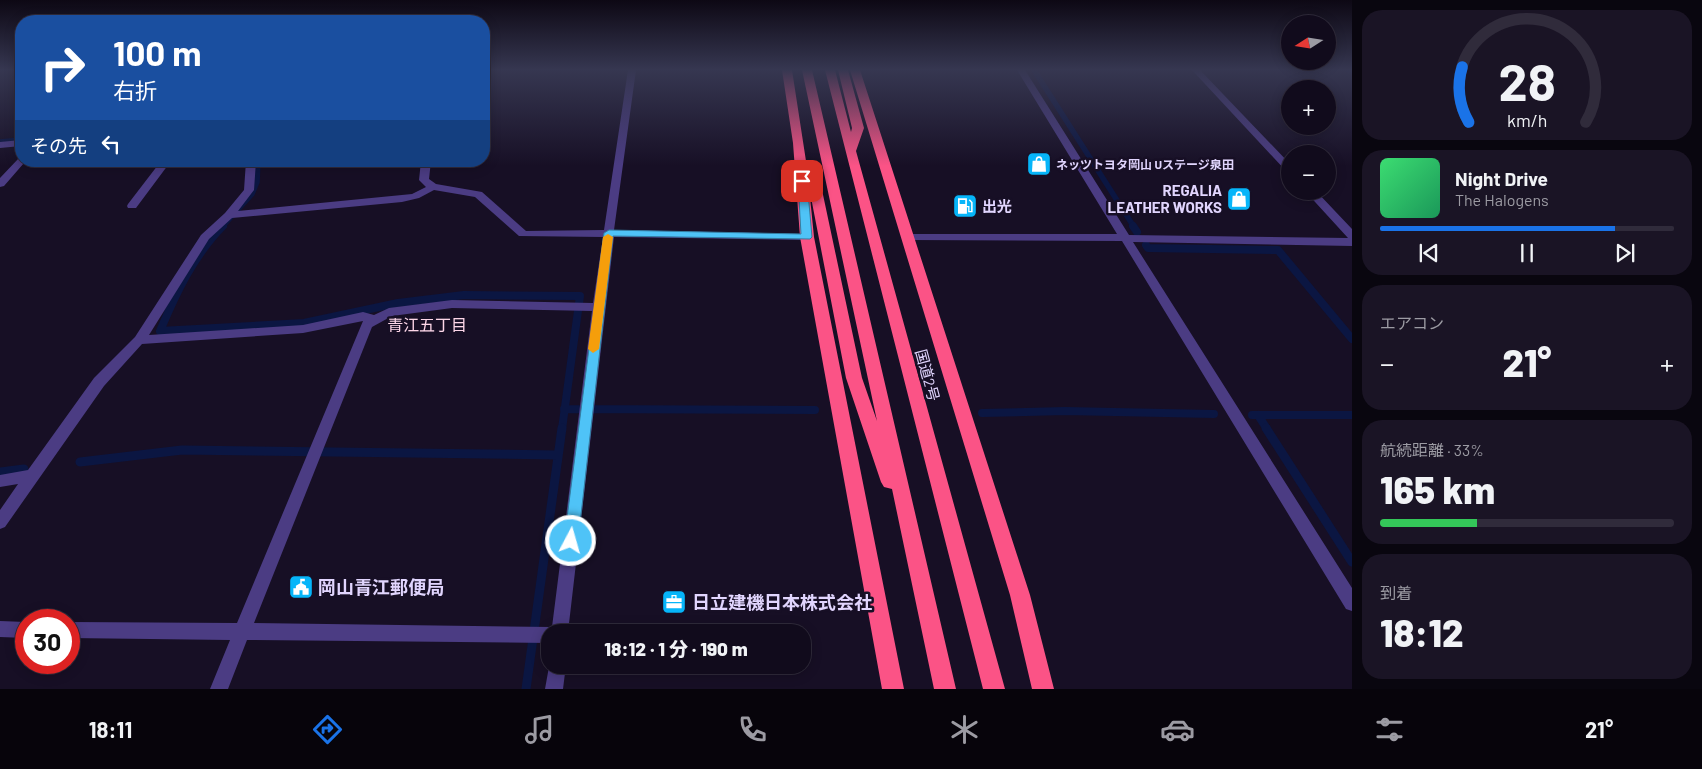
<!DOCTYPE html>
<html lang="ja">
<meta charset="utf-8">
<style>
:root{--surface:#110b1c;--page:#1a1425;--text:#f1f3f6;--muted:#9c9ba3;--line:#302b3b;--accent:#1a73e8}
body{margin:0;font-family:Barlow,"Noto Sans JP",sans-serif;background:var(--page);color:var(--text);height:100vh;display:flex;flex-direction:column;font-size:19px;white-space:nowrap}
*{box-sizing:border-box;margin:0}
p{font-size:16px;color:var(--muted)}
.icon{flex:none;width:28px;height:28px;fill:none;stroke:currentColor;stroke-width:2;stroke-linecap:round;stroke-linejoin:round}
.map{position:relative;flex:1;overflow:hidden}
.details{display:flex;flex-direction:column;gap:10px;padding:10px;background:#09060f;width:350px}
.details>*{flex:none}
.banner{position:absolute;left:15px;top:15px;width:475px;height:152px;border-radius:20px;box-shadow:0 2px 12px #0003,0 0 0 1px var(--line);background:#1a4fa0;color:#fff;overflow:hidden}
.needle{width:32px;rotate:258deg}
.buttons{position:absolute;left:1281px;top:15px;display:grid;gap:10px}
.buttons a{display:grid;place-items:center;width:55px;height:55px;border-radius:50%;background:var(--surface);box-shadow:0 2px 12px #0003,0 0 0 1px var(--line);font-size:25px}
.speed{position:absolute;left:15px;top:609px;display:flex;gap:10px;font-size:25px;font-weight:700;text-align:center}
.speed>*{display:grid;place-content:center;width:65px;height:65px;border-radius:50%;background:var(--surface);box-shadow:0 2px 12px #0003,0 0 0 1px var(--line);line-height:1}
.speed .limit{border:8px solid #d22;background:#fff;color:#111}
.pin{position:absolute;display:grid;place-items:center;width:42px;height:42px;color:#fff;margin:-21px;border-radius:10px;box-shadow:0 2px 8px #0006}
.me{position:absolute;width:55px;margin:-28px;rotate:6deg;stroke-linejoin:round;filter:drop-shadow(0 0 4px #0008)}
.turn{display:flex;align-items:center;gap:18px;height:105px;padding:0 15px;font-size:22px}
.turn .icon{width:65px;height:65px;stroke-width:2.5}
.turn b{display:block;font-size:35px;line-height:42px}
.then{display:flex;align-items:center;height:48px;padding:0 15px;background:#0003;gap:10px;font-size:19px}
.big{font-size:38px;font-weight:800;line-height:1.1}
.details .widget{flex:1;display:flex;flex-direction:column;justify-content:center;gap:8px;min-width:0;padding:0 18px;border-radius:20px;background:var(--page)}
.details .dial{align-items:center;gap:0}
.dial svg{height:130px;overflow:visible;fill:none;stroke:var(--line);stroke-width:7;stroke-linecap:round;text-anchor:middle}
.dial text{fill:var(--text);stroke:none}
.song{display:flex;align-items:center;gap:15px}
.cover{width:60px;height:60px;border-radius:8px;background:linear-gradient(135deg,hsl(140 70% 55%),hsl(150 70% 35%))}
.played{height:5px;border-radius:2px;background:linear-gradient(90deg,var(--accent) 80%,var(--line) 80%)}
.keys{display:flex;justify-content:space-around;direction:ltr}
.heat{display:flex;justify-content:space-between;align-items:center;font-size:28px;direction:ltr}
.charge{height:8px;border-radius:4px;background:linear-gradient(90deg,#34c759 33%,var(--line) 0)}
.trip{position:absolute;left:541px;top:624px;width:270px;height:50px;border-radius:20px;background:var(--surface);box-shadow:0 2px 12px #0003,0 0 0 1px var(--line);font-weight:800;line-height:50px;text-align:center}
.dock{display:flex;height:80px;justify-content:space-around;align-items:center;background:#07040b;color:var(--muted)}
.dock .icon{width:35px;height:35px}
.dock .current{color:var(--accent)}
.dock b{font-size:22px;color:var(--text)}
main{display:flex;flex:1;min-height:0}
.map>svg:first-child{display:block}
.lines{fill:none;stroke-linecap:round;stroke-linejoin:round}
.stream-far2{stroke:#0b1642;stroke-width:5.5}
.stream-far1{stroke:#0b1642;stroke-width:8}
.stream{stroke:#0b1642;stroke-width:9}
.street{fill:#4b3c83;fill-rule:evenodd}
.highway{fill:#fb5386;fill-rule:evenodd}
.route{fill:#4fc3f7;stroke:#337fa1}
.slow{fill:#f59e0b}
.labels{text-anchor:middle;dominant-baseline:central;stroke-width:5;stroke-linejoin:round;paint-order:stroke}
.far-poi-label{font-size:12px;font-weight:bold;fill:#e1d5fe;stroke:#170f25;text-anchor:start}
.poi-label{font-size:15px;font-weight:bold;fill:#e1d5fe;stroke:#170f25;text-anchor:end}
.street-label{font-size:15px;fill:#e1d5fe;stroke:#170f25}
.neighbourhood-label{font-size:16px;fill:#fed7e9;stroke:#170f25}
.near-poi-label{font-size:18px;font-weight:bold;fill:#e1d5fe;stroke:#170f25;text-anchor:start}
</style>
<main>
<div class="map">
<svg width="1352" height="689" viewBox="0 0 1352 689">
<rect width="100%" height="100%" fill="#170f25"/>
<g class="lines">
<!-- stream-far2 -->
<path class="stream-far2" d="M1034,70L1134,227
M1349,70L1352,71
M0,142L21,140
M222,227L252,194L257,182L258,161"/>
<!-- stream-far1 -->
<path class="stream-far1" d="M223,226C194,255 176,293 160,331L304,323L398,303L464,295L580,296L562,429
M1133,226L1137,232
M1146,245L1148,248L1278,250L1352,339
M564,409L815,410
M982,413L1065,411L1214,414
M1252,415H1352
M1258,415L1267,429"/>
<!-- stream -->
<path class="stream" d="M1266,428L1352,562
M80,462L182,450L558,455
M0,472L24,469
M526,689L562,428"/>
<!-- street -->
<path class="street" d="M628,70H636L614,230L807,234L812,237L807,240L614,237L568,632H550V643L247,640L228,689H210L230,640L69,638V622L237,623L363,321L303,333L142,344L104,386L5,527L0,529V510L18,484L0,487V475L28,470L94,378L135,337L201,235L225,213L244,190L246,161H256L254,190L238,211L412,194L426,187L419,180L421,161H431L429,179L436,184L482,192L526,231L604,230ZM434,190L475,197L519,236L603,237L593,303L452,300L389,308L374,315L363,312L303,325L149,335L209,239L232,218L402,202L419,198ZM452,308L592,311L552,627L254,623L372,327L392,316Z
M1017,70H1025L1129,235L1348,238L1305,191H1316L1352,229V246L1133,242L1352,588V611L1346,609L1122,241L909,240L904,237L909,234H1117Z
M1192,70H1200L1290,164V173L1287,172Z
M21,140V146L0,148V142Z
M21,158V161H26L24,163L4,186L0,187V178L18,159Z
M161,161H171L136,208H128L127,206L128,204Z
M0,621L26,622V638L0,637Z
M550,661V665H566L563,689H545Z"/>
<!-- highway -->
<path class="highway" d="M782,70H792L806,161L812,164L822,190L862,378L877,421L802,70H812L956,689H934L892,489L884,487L881,482L846,378L809,187L814,237L904,689H882L800,237L793,143Z
M825,70H835L851,132L852,128L838,70H848L864,128L856,151L1005,689H983Z
M850,70H860L1030,595L1054,689H1032L1010,595Z"/>
</g>
<!-- sky -->
<linearGradient id="sky" x2="0" y2="1"><stop stop-color="#0d0814"/><stop offset="0.42" stop-color="#363751"/><stop offset="1" stop-color="#363751" stop-opacity="0"/></linearGradient>
<rect width="1352" height="166" fill="url(#sky)"/>
<!-- route -->
<path class="route" d="M802,178L807,181L812,237L810,239L613,236L578,541L576,546L571,548L566,546L564,541L604,233L609,230L801,234L798,181Z"/>
<!-- slow -->
<path class="slow" d="M608,234L613,237L599,349L593,353L588,349L603,237Z"/>
<!-- icons -->
<defs>
<symbol id="shop-square" viewBox="-11 -11 22 22"><rect x="-9" y="-9" width="18" height="18" rx="4" fill="#06b5f9" stroke="#170f25"/><path d="M-5-2.5h2.3a2.7 3.5 0 0 1 5.4 0H5L5.5 6h-11ZM-1.5-2.5h3a1.5 2.3 0 0 0-3 0Z" fill="#fff"/></symbol>
<symbol id="fuel-square" viewBox="-11 -11 22 22"><rect x="-9" y="-9" width="18" height="18" rx="4" fill="#06b5f9" stroke="#170f25"/><path d="M-5.5-6h7V0h2V4h1.3V-2.5L3-4.5l.8-.8L6-3V5H2.5V1h-1V6h-7ZM-4.2-4.7v3.2H.2V-4.7Z" fill="#fff"/></symbol>
<symbol id="civic-square" viewBox="-11 -11 22 22"><rect x="-9" y="-9" width="18" height="18" rx="4" fill="#06b5f9" stroke="#170f25"/><path d="M-.6-6.5H3V-4.5H.6V-3L4-1V1h2V6H-6V1h2V-1L-.6-3ZM-1.2 2.5V6h2.4V2.5Z" fill="#fff"/></symbol>
<symbol id="office-square" viewBox="-11 -11 22 22"><rect x="-9" y="-9" width="18" height="18" rx="4" fill="#06b5f9" stroke="#170f25"/><path d="M-6-3h4V-5.5h4V-3h4V5H-6ZM-1-4.5V-3h2v-1.5ZM-6 0V1H6V0Z" fill="#fff"/></symbol>
</defs>
<g fill-rule="evenodd">
<use href="#shop-square" x="1025" y="150" width="28" height="28"/>
<use href="#shop-square" x="1225" y="185" width="28" height="28"/>
<use href="#fuel-square" x="951" y="192" width="28" height="28"/>
<use href="#civic-square" x="287" y="573" width="28" height="28"/>
<use href="#office-square" x="660" y="588" width="28" height="28"/>
</g>
<g class="labels">
<!-- far-poi labels -->
<g class="far-poi-label">
<text x="1056" y="164">ネッツトヨタ岡山 Uステージ泉田</text>
</g>
<!-- poi labels -->
<g class="poi-label">
<text x="1222" y="190">REGALIA<tspan x="1222" dy="17">LEATHER WORKS</tspan></text>
<text x="982" y="206" text-anchor="start">出光</text>
</g>
<!-- street labels -->
<g class="street-label">
<text transform="translate(928 375) rotate(75)">国道2号</text>
</g>
<!-- neighbourhood labels -->
<g class="neighbourhood-label">
<text x="427" y="324">青江五丁目</text>
</g>
<!-- near-poi labels -->
<g class="near-poi-label">
<text x="318" y="587">岡山青江郵便局</text>
<text x="692" y="602">日立建機日本株式会社</text>
</g>
</g>
</svg>
<div class="buttons">
<a><svg class="needle" viewBox="-14 -14 28 28"><path d="M0-13l5 13h-10z" fill="#e53935"/><path d="M0 13l5-13h-10z" fill="#9c9ba3"/></svg></a>
<a>+</a>
<a>−</a>
</div>
<div class="speed"><div class="limit">30</div></div>
<div class="pin" style="left:802px;top:181px;background:#d93025"><svg class="icon" aria-label="arrive" viewBox="0 0 24 24"><path d="M6 21V4h12l-3 4 3 4H6"/></svg></div>
<svg class="me" style="left:571px;top:541px" viewBox="-20 -20 40 40"><circle r="17" fill="#4fc3f7" stroke="#fff" stroke-width="3"/><path d="M0-11L8 9 0 5-8 9z" fill="#fff"/></svg>
<div class="trip">18:12 · 1 分 · 190 m</div>
<div class="banner">
<div class="turn"><svg class="icon" aria-label="right" viewBox="0 0 24 24"><path d="M7 20v-9h11M14 6l5 5-5 5"/></svg><div><b>100 m</b>右折</div></div>
<div class="then">その先<svg class="icon" aria-label="left" viewBox="0 0 24 24"><path d="M17 20v-9H6M10 6l-5 5 5 5"/></svg></div>
</div>
</div>
<section class="details">
<div class="widget dial"><svg viewBox="0 0 100 80">
<path d="M14 69A42 42 0 1 1 86 69"/>
<path d="M14 69A42 42 0 0 1 10 35" stroke="#1a73e8"/>
<text x="50" y="56" font-size="32" font-weight="700">28</text>
<text x="50" y="72" font-size="11">km/h</text>
</svg></div>
<div class="widget">
<div class="song"><i class="cover"></i><div><b>Night Drive</b><p>The Halogens</p></div></div>
<div class="played"></div>
<div class="keys"><svg class="icon" aria-label="previous" viewBox="0 0 24 24"><path d="M18 5L8 12l10 7zM5 5v14"/></svg><svg class="icon" aria-label="pause" viewBox="0 0 24 24"><path d="M8 5v14M16 5v14"/></svg><svg class="icon" aria-label="next" viewBox="0 0 24 24"><path d="M6 5l10 7-10 7zM19 5v14"/></svg></div>
</div>
<div class="widget"><p>エアコン</p>
<div class="heat"><a>−</a><b class="big">21°</b><a>+</a></div>
</div>
<div class="widget"><p>航続距離 · 33%</p><b class="big">165 km</b><div class="charge"></div></div>
<div class="widget"><p>到着</p><b class="big">18:12</b></div>
</section>
</main>
<nav class="dock">
<b>18:11</b>
<svg class="icon current" aria-label="directions" viewBox="0 0 24 24"><path d="M12 3l9 9-9 9-9-9zM9 14v-3h6M13 9l2 2-2 2"/></svg>
<svg class="icon" aria-label="music" viewBox="0 0 24 24"><path d="M9 18V5l10-2v13"/><circle cx="6" cy="18" r="3"/><circle cx="16" cy="16" r="3"/></svg>
<svg class="icon" aria-label="phone" viewBox="0 0 24 24"><path d="M5 4h4l2 5-3 2q2 4 5 5l2-3 5 2v4C11 20 4 13 5 4z"/></svg>
<svg class="icon" aria-label="climate" viewBox="0 0 24 24"><path d="M12 3v18M4 7l16 10M4 17L20 7"/></svg>
<svg class="icon" aria-label="car" viewBox="0 0 24 24"><path d="M5 17H2v-5l4-1 3-4h7l3 4 3 1v5h-3M9 17h6M6 11h13"/><circle cx="7" cy="17" r="2"/><circle cx="17" cy="17" r="2"/></svg>
<svg class="icon" aria-label="filters" viewBox="0 0 24 24"><path d="M4 7h16M4 17h16"/><circle cx="9" cy="7" r="2"/><circle cx="15" cy="17" r="2"/></svg>
<b>21°</b>
</nav>
